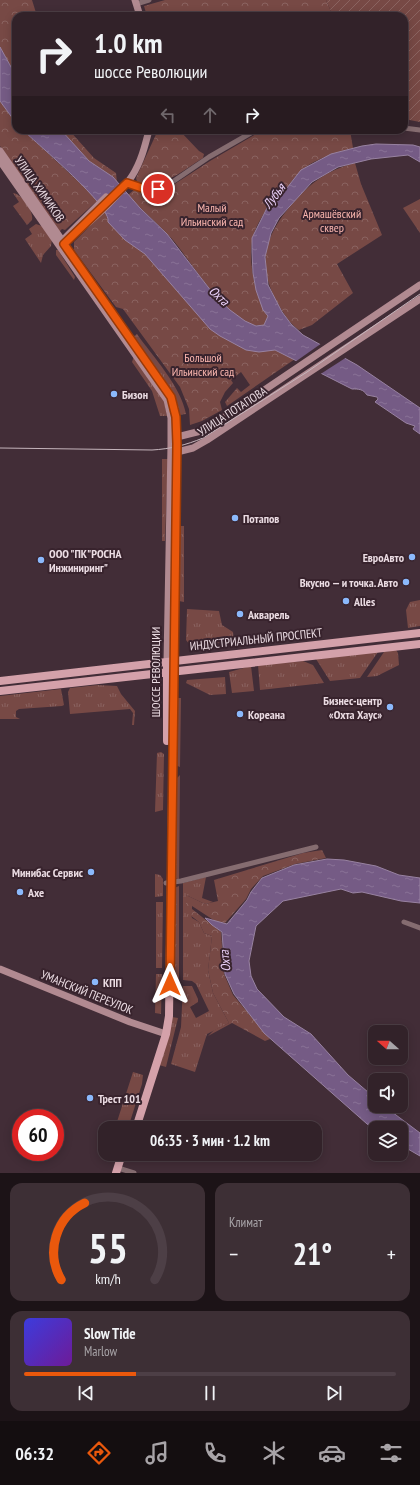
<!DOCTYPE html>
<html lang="ru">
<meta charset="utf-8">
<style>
:root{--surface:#322229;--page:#3d2f35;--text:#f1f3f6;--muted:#a8a4a8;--line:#4d3f46;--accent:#ea580c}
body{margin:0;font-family:"PT Sans Narrow",sans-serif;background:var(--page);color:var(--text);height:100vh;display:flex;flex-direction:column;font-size:15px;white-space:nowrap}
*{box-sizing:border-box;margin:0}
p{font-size:13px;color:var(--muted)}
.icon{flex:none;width:22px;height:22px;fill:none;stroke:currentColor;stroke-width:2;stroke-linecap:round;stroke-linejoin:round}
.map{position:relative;height:1173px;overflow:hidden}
.panel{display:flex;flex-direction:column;gap:10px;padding:10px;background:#1c1317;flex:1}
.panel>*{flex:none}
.banner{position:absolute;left:12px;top:12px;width:396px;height:122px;border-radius:12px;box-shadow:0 2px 10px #0003,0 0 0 1px var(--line);background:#322229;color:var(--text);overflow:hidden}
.needle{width:26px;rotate:291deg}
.buttons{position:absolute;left:368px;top:1025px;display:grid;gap:8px}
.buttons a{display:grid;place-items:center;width:40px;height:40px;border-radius:8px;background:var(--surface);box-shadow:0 2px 10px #0003,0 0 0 1px var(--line);font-size:20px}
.speed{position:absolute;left:12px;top:1109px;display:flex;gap:8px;font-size:20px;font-weight:700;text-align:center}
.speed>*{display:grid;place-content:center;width:52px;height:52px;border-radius:50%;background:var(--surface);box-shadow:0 2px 10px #0003,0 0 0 1px var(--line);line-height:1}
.speed .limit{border:6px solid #d22;background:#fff;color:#111}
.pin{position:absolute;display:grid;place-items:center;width:34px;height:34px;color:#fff;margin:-17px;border:2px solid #fff;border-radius:50%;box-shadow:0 1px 4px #0007}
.me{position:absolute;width:44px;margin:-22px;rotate:0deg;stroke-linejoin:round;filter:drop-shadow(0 0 3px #0008)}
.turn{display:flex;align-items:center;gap:14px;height:84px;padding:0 16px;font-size:18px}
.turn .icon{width:52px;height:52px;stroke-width:2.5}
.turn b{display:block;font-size:28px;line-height:34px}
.lanes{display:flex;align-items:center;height:38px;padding:0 16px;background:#0003;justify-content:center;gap:20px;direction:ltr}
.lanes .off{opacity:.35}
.big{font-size:30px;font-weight:700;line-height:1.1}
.panel .card{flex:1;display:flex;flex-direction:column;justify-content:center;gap:6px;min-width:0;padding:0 14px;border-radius:12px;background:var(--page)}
.panel .dial{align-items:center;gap:0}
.dial svg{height:104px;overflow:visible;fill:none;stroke:var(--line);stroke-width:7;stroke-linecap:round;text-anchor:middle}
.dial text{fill:var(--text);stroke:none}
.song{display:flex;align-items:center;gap:12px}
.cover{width:48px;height:48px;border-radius:6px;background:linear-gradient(135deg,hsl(240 70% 55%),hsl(280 70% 35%))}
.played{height:4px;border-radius:2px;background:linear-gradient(90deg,var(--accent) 30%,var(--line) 30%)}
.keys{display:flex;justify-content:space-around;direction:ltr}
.heat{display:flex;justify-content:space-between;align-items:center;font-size:22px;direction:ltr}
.panel .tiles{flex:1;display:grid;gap:10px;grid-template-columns:1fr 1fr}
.card:last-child{grid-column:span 2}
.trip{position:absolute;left:98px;top:1121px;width:224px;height:40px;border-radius:12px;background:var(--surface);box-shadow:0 2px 10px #0003,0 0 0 1px var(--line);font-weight:700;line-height:40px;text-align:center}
.tab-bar{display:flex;height:64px;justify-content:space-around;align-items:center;background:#140e10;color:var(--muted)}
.tab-bar .icon{width:28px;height:28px}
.tab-bar .active{color:var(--accent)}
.tab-bar b{font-size:18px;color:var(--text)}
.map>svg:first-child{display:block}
.grass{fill:url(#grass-tufts)}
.forest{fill:url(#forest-crowns)}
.garden{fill:url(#garden-furrows)}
.water{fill:url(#water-ripples);stroke:#9882a1}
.pier{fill:#422d37}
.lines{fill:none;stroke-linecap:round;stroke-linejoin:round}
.street{stroke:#856c70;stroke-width:5}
.secondary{stroke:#b18a91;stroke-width:7}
.primary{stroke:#d4a1aa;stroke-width:8}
.tram{stroke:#c5b5bc;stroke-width:1}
.route-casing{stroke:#983908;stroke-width:10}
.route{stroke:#ea580c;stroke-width:7}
.poi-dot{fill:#8bb9fc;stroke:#38232d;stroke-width:1.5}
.labels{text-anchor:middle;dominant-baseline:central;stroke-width:4;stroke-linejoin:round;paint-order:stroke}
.street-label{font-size:12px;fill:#ebdce3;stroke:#38232d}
.park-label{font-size:12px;fill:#fbb6af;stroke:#38232d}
.poi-label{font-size:12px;font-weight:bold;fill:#ebdce3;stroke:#38232d;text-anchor:start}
.water-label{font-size:13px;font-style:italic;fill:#ebd2fb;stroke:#38232d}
</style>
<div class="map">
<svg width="420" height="1173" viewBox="0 0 420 1173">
<defs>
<pattern id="grass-tufts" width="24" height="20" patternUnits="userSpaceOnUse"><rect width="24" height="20" fill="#774945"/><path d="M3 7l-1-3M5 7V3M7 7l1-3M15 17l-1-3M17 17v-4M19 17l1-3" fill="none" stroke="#8a6360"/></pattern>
<pattern id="forest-crowns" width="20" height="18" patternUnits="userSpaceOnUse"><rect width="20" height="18" fill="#774945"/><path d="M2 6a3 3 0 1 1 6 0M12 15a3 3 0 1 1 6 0" fill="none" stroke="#8a6360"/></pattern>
<pattern id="garden-furrows" width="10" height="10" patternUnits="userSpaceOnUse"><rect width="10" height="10" fill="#774945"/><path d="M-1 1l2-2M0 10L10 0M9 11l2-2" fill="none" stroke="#8a6360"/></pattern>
<pattern id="water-ripples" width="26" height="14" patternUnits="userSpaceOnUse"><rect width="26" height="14" fill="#755b85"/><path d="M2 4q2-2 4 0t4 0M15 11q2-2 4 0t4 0" fill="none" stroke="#897296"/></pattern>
</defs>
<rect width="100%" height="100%" fill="#422d37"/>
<!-- grass -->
<path class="grass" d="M13,193C22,194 34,211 32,220L27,225L13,206L19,202Z
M36,224L42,226L52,239L51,246L43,255L41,263L25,239L32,234L29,229Z
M56,250H58L75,277L74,280L56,255Z
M137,334C153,357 181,386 186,414L179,415L173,394L133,337Z
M134,356L164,401L167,416H160L152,391L132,362Z
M162,459H168L165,541H162Z
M180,526H184V602L179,601L177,575Z
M420,600V626L408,628L406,610L410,602Z
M187,609L219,611L222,625L233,632L234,643L223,642L190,645L186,640Z
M396,650L398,653L399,665L377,676L367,677L384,652Z
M378,652L360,678L330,681L316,659Z
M303,661L313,665L324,683L260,690L258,665Z
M251,666L254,691L232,693L229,672Z
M225,677L226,694L210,695L186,683L187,680Z
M98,685L117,686L121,694L135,711L134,725H132L133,713L130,709L70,714L68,692L70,688Z
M61,689L64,705L62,706L19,709L16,711V717L20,719H0V696Z
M177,698H181L180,767L175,765Z
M161,752L164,754L163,810L155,812L157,753Z
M180,775L179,880L175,878V780Z
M155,874L160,875L163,879V896L155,897Z
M206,877L202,898L213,902L205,904L186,895L192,918L199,922L204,933L212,936L208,970L213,993L229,1023L207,1034L195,1072L171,1064L181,1027L183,986H192L198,999V1002L190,1007L196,1018L209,1011L196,984L192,981L183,980V883Z
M179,886V982L172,981L174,888Z
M156,902H163L162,968H156Z
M156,974H162L161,1014L155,1013Z
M172,1017L178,1018L166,1067L159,1065Z
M133,1072L143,1075L142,1084L128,1128H115Z"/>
<!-- forest -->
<path class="forest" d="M0,0H32L37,16H16V56L14,57L16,60V76L0,47Z
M165,0H326L333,16H147L144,6Z
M0,101L16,123V130H23L98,200L65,230L62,229L59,232L0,146Z
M61,130H69L94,158L116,173L117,182L113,177L89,161Z
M158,130H173L176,133L180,131L199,151L204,154L203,158C191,165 141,204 136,178Z
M263,130H350L353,148C338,152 312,160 301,171C294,177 289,186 284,192C278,198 270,203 266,210C261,218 255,228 253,237C247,258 255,299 268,316L264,325C233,333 191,261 173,240C159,224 142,211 128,195L135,189L151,192L167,189L210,161Z
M355,163L361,184L382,235L337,264L353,293L312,325L299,330C289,323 284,314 277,302C256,263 265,235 293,203C313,181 326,171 355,163Z
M420,199V233L403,208Z
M105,211L108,219L125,240L145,254L167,278L275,350L295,359L227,406L225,402L237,388L241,392L250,385L241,372L231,380L233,383L225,392L220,402L222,410L202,421L190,425L189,409L180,387L123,309L116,307L74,250V242Z
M322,850L326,858L295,864L263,876L251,889L246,899L225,923L215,921L192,906V909L221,932L224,974L233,995L270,1039L265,1041L232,1023L208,1036L214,1030L229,1023L213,993L208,970L212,936L204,933L199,922L186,912V895L205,904L218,901L214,880L303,853Z"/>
<!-- garden -->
<path class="garden" d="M326,0H420V122L404,119V16H333Z"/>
<!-- water -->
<path class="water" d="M0,47L16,76V123L0,101Z
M23,130H61L89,161L113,177L140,208L167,234L215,296L230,310L245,321L256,326L264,325L268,316L263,310L256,290L253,273L252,252V238L267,208L283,193L301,170L331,154L362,146L376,144L413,145L420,147V162L408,155L371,159L338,167L312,182L279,218L271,233L265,257L268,285L282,312L291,324L303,335L357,365L420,408V434L413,429L415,426L406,423L375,402L378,399L377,397L367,395C363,389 359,389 352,389L275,350L259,352L246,350L220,336L210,329L145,254L125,240L108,222C112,206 37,144 23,130Z
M327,859L344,860L376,866L399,875L420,878V903L401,901L362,892L353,893L341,889L283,901L256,926L249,961L251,976L257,989L284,1017L311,1034L348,1075L375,1098V1106H384L420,1133V1156L401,1145V1128H375V1131L264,1033L234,994L225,974L222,932L212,925L205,918L227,924L247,900L251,892L262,878L294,865Z"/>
<!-- pier -->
<path class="pier" d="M322,343L347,357L319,375L295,362Z"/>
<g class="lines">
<!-- street -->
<path class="street" d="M136,4L149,0
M404,128L420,130
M127,183L148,190L165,187L209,157L256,130
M166,883L181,881L316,847
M404,922L420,928
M118,1168L134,1173"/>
<!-- secondary -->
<path class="secondary" d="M135,0L140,16
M0,151L171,397L175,408L177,437L174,660
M0,161L167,400L171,418V445L167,662
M60,243L106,197
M60,245L64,244C85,225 117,200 132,176C141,162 145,146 149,130
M175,440L177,437L201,431L217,422L420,285
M177,452L193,448L207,440L420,299
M0,969L130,1022L166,1034"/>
<!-- primary -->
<path class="primary" d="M167,662V741
M0,681L420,633
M0,691L420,644
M136,1128L166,1034L169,1016L174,660
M116,1173L122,1154"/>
<!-- tram -->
<path class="tram" d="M0,448L152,450C170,449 186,445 203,438L307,372L420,294"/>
</g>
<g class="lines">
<defs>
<path id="route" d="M158,189L148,190L127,183L64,244L171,397L176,417L177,444L170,984"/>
</defs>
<!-- route casing -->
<use href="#route" class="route-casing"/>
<!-- route -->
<use href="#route" class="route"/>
</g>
<!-- markers -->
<g class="poi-dot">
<circle cx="114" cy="394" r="4"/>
<circle cx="235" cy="518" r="4"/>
<circle cx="412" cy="557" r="4"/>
<circle cx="41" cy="560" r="4"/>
<circle cx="406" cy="582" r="4"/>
<circle cx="346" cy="601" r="4"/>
<circle cx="240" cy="614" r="4"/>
<circle cx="390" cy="707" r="4"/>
<circle cx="240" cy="714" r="4"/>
<circle cx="91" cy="872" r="4"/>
<circle cx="20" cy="892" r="4"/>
<circle cx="95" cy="982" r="4"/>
<circle cx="90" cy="1098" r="4"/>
</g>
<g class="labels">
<!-- street labels -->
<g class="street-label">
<text transform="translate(40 189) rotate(55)">УЛИЦА ХИМИКОВ</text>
<text transform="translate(232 411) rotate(-33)">УЛИЦА ПОТАПОВА</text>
<text transform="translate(256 639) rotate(-6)">ИНДУСТРИАЛЬНЫЙ ПРОСПЕКТ</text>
<text transform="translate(155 672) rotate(-90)">ШОССЕ РЕВОЛЮЦИИ</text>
<text transform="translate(87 992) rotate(22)">УМАНСКИЙ ПЕРЕУЛОК</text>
</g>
<!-- park labels -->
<g class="park-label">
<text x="212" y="207">Малый<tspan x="212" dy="14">Ильинский сад</tspan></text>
<text x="332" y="213">Армашёвский<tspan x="332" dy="14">сквер</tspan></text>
<text x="203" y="357">Большой<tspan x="203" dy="14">Ильинский сад</tspan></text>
</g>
<!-- poi labels -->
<g class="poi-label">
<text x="122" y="394">Бизон</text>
<text x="243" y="518">Потапов</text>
<text x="49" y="553">ООО "ПК"РОСНА<tspan x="49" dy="14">Инжиниринг"</tspan></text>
<text x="404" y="557" text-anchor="end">ЕвроАвто</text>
<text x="398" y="582" text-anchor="end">Вкусно — и точка. Авто</text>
<text x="354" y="601">Alles</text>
<text x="248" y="614">Акварель</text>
<text x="382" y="700" text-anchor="end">Бизнес-центр<tspan x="382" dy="14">«Охта Хаус»</tspan></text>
<text x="248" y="714">Кореана</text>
<text x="83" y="872" text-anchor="end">Минибас Сервис</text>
<text x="28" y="892">Ахе</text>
<text x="103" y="982">КПП</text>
<text x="98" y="1098">Трест 101</text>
</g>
<!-- water labels -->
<g class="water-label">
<text transform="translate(274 196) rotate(-52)">Лубья</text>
<text transform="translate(219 296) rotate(43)">Охта</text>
<text transform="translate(225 961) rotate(-96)">Охта</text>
</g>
</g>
</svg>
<div class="buttons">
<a><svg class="needle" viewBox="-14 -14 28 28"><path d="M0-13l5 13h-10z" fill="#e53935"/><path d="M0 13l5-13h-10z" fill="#a8a4a8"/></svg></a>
<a><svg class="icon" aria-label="sound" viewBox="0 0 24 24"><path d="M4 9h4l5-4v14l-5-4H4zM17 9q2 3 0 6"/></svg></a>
<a><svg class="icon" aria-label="layers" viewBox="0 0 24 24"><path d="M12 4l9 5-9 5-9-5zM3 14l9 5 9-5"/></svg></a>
</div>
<div class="speed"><div class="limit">60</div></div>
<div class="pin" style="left:158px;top:189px;background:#d93025"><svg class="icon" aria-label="arrive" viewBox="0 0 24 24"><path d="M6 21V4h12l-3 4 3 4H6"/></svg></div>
<svg class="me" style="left:170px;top:984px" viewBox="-20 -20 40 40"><path d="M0-17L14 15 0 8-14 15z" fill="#ea580c" stroke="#fff" stroke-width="4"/></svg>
<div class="trip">06:35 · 3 мин · 1.2 km</div>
<div class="banner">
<div class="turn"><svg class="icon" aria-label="right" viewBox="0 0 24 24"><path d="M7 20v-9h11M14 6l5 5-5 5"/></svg><div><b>1.0 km</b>шоссе Революции</div></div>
<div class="lanes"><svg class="icon off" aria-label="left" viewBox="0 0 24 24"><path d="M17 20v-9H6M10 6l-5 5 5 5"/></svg><svg class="icon off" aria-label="ahead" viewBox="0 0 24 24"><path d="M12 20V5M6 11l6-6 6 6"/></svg><svg class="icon" aria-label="right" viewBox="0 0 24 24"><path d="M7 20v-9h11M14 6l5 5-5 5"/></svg></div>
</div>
</div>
<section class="panel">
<div class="tiles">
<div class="card dial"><svg viewBox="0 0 100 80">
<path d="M14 69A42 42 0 1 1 86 69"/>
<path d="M14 69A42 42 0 0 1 32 10" stroke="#ea580c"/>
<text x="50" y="56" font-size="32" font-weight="700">55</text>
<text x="50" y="72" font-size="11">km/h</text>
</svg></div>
<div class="card"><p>Климат</p>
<div class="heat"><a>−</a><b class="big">21°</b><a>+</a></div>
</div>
<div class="card">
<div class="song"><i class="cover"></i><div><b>Slow Tide</b><p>Marlow</p></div></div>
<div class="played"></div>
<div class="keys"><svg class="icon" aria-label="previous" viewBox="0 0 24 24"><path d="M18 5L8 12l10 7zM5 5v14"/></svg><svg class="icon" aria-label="pause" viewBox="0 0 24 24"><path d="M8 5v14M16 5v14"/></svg><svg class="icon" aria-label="next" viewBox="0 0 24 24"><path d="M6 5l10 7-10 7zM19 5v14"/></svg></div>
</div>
</div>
</section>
<nav class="tab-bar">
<b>06:32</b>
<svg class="icon active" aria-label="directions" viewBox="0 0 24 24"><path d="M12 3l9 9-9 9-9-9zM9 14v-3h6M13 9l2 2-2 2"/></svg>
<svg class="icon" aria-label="music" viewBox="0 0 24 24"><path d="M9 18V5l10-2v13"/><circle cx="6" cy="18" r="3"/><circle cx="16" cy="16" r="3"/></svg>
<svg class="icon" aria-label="phone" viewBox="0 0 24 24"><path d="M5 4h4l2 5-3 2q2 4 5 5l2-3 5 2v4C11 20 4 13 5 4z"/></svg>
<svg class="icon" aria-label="climate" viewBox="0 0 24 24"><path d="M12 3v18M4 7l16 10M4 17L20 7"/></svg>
<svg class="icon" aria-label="car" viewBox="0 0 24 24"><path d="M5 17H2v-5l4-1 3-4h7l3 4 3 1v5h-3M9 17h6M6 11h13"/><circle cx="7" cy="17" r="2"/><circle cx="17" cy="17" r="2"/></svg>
<svg class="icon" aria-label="filters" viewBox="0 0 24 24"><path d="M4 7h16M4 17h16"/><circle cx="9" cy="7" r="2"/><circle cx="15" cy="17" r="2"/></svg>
</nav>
